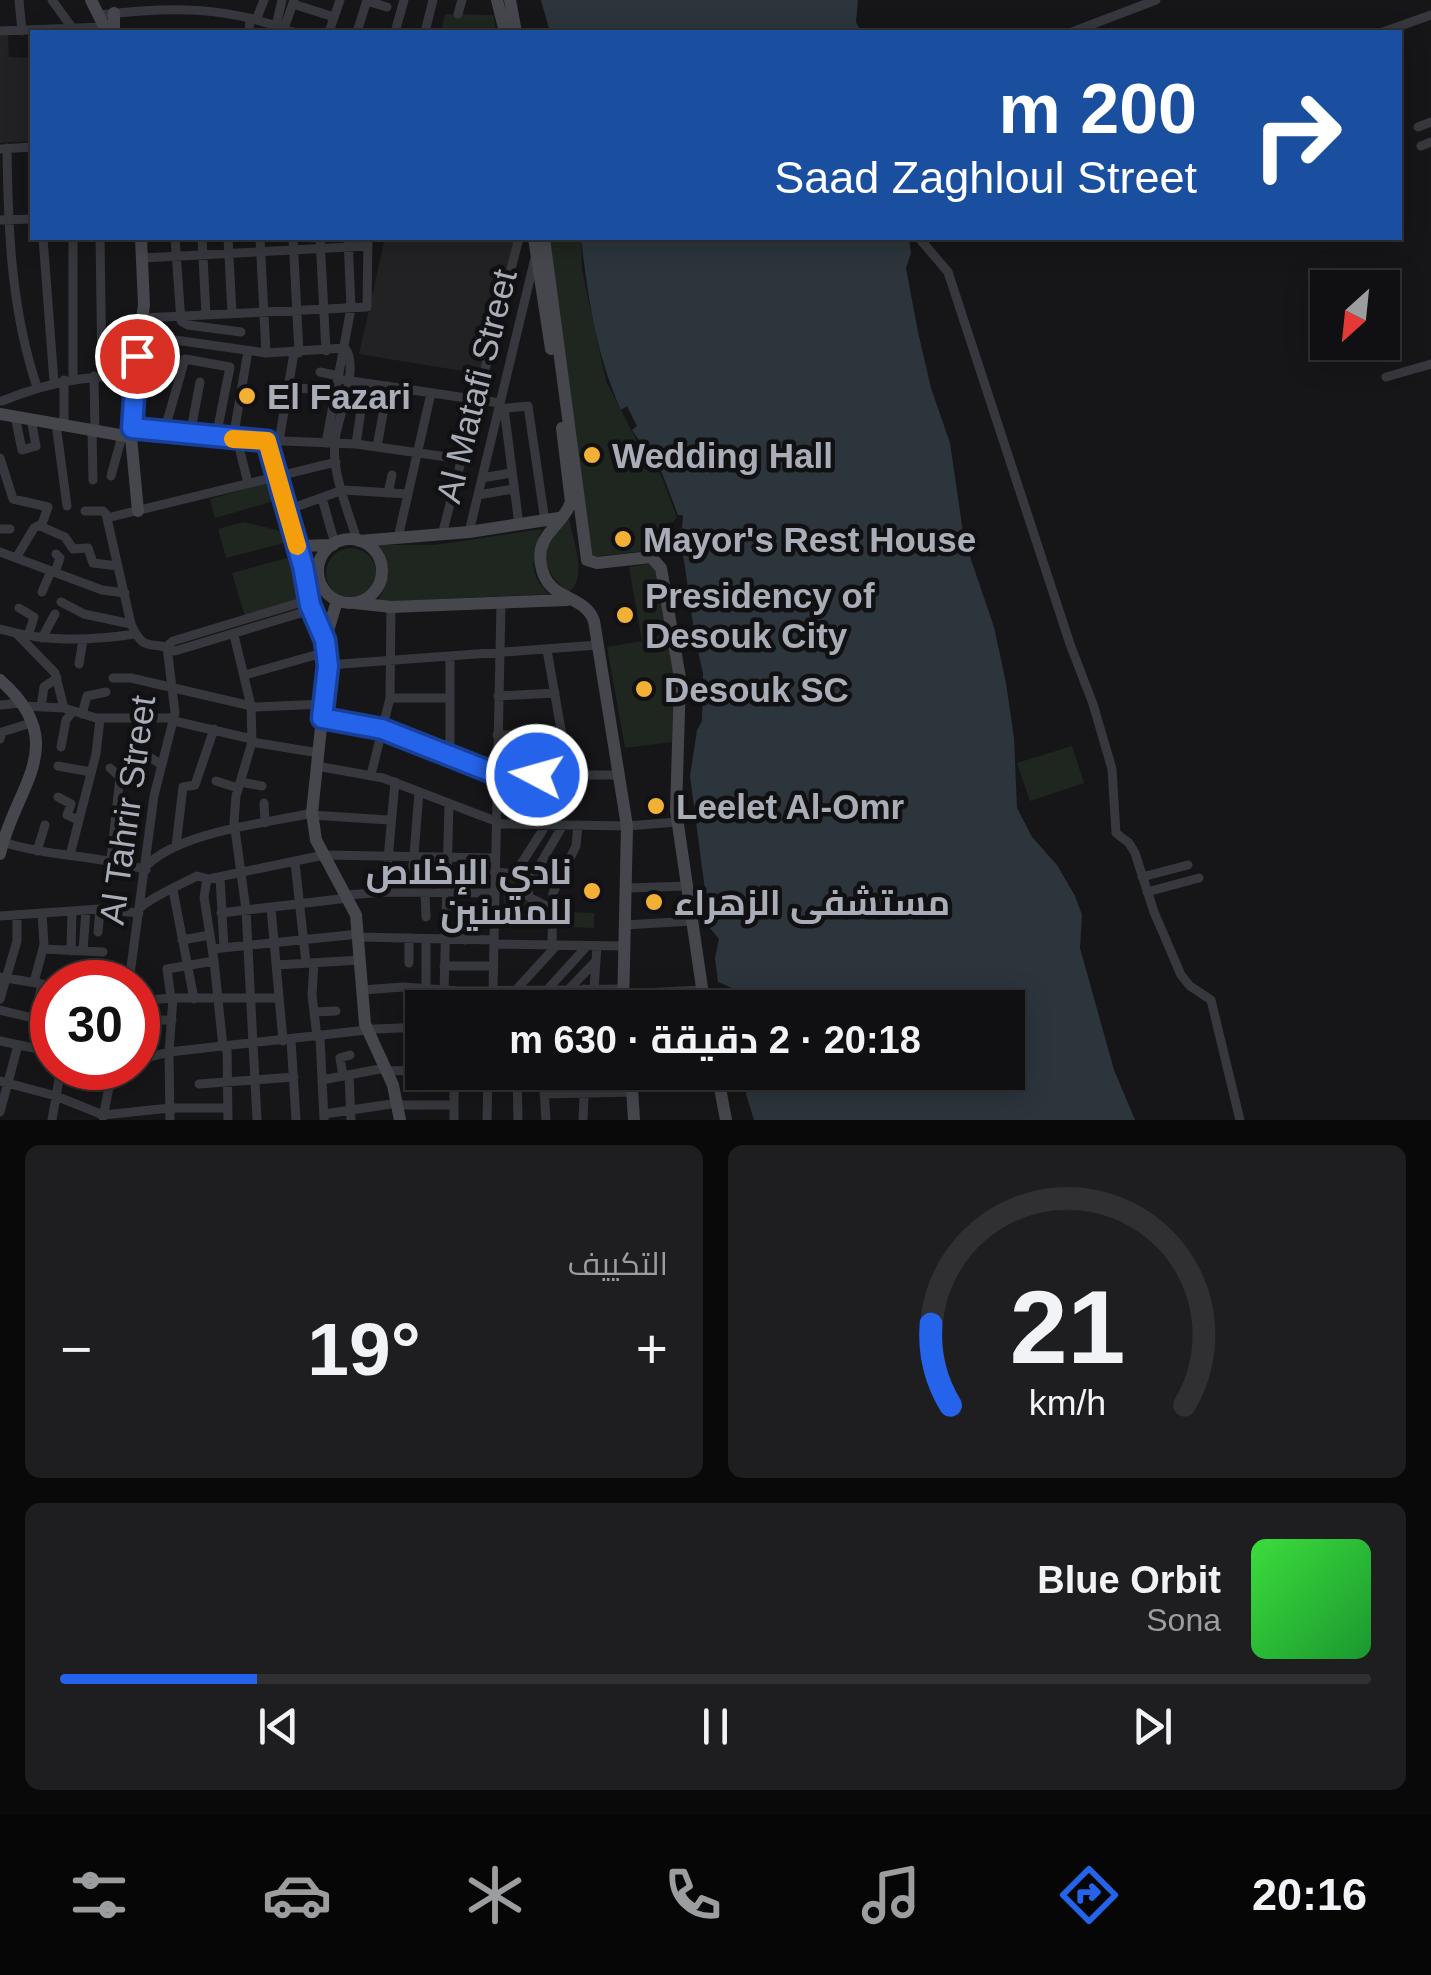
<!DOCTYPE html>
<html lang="ar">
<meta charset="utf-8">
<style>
:root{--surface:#101012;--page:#1e1e20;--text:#f1f3f6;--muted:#9c9d9f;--line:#303032;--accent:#2563eb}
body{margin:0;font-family:Arial,Cairo,sans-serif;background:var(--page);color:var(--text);direction:rtl;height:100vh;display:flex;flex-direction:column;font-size:38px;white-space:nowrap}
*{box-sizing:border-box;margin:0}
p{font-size:32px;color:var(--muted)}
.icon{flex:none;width:55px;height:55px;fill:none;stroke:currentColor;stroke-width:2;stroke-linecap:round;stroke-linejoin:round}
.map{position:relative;height:1120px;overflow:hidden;direction:ltr}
.details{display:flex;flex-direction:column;gap:25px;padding:25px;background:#09090a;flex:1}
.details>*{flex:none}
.banner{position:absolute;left:30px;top:30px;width:1372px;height:210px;border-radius:0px;box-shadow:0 5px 25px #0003,0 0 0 2px var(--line);direction:rtl;background:#1a4fa0;color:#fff;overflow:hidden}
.needle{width:65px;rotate:207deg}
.fabs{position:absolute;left:1310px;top:270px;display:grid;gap:20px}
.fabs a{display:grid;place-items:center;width:90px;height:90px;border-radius:0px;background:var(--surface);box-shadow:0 5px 25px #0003,0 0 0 2px var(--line);font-size:50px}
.speed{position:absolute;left:30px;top:960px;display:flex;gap:20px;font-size:50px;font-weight:700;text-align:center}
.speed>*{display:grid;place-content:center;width:130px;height:130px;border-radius:50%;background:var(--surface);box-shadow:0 5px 25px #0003,0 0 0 2px var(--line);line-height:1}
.speed .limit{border:15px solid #d22;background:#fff;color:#111}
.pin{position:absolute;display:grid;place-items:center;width:85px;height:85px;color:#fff;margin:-42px;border:5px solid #fff;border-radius:50%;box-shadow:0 2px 10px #0007}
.me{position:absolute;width:110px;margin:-55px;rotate:276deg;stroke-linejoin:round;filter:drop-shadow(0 0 8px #0008)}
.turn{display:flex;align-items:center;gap:35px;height:210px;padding:0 40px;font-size:45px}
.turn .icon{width:130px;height:130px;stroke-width:2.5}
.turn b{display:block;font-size:70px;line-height:85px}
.big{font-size:75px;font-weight:700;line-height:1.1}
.details .widget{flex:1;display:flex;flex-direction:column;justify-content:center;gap:15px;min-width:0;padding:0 35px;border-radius:15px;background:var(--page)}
.details .dial{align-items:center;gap:0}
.dial svg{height:260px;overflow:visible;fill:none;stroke:var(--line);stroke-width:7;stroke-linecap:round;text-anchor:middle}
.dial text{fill:var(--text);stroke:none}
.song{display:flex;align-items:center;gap:30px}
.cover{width:120px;height:120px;border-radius:15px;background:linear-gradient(135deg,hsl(120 70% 55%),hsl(130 70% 35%))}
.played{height:10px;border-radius:5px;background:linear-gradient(90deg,var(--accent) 15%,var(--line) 15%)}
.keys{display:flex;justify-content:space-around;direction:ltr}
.heat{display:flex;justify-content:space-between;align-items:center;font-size:55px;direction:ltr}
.details .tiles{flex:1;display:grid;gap:25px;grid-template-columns:1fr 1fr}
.widget:last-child{grid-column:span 2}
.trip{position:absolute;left:405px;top:990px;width:620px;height:100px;border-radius:0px;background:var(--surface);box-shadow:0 5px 25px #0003,0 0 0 2px var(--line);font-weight:700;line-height:100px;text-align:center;direction:rtl}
.tabs{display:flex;height:160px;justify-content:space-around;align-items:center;background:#060607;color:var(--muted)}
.tabs .icon{width:70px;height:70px}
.tabs .on{color:var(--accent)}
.tabs b{font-size:45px;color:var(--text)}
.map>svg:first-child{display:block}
.built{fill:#222225}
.green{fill:#1e261f}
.water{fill:#2c353c}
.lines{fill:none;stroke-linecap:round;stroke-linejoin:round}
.street{stroke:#37383d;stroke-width:9}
.secondary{stroke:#45474d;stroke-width:12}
.route-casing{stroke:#184099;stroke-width:25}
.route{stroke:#2563eb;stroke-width:18}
.slow{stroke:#f59e0b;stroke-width:18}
.poi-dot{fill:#f2b134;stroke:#111113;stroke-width:4}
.labels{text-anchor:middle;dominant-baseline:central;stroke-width:9;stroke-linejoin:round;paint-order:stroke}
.street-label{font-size:35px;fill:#a8adb8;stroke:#111113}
.poi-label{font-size:35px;font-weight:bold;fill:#a8adb8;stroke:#111113;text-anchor:start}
</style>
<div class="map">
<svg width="1431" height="1120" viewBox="0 0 1431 1120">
<rect width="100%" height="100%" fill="#161618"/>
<!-- built -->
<path class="built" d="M0,32H8L9,57L32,58V141L0,143Z
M385,238H515L480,374L359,354Z"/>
<!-- green -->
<path class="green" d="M445,14L494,15L496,32H441Z
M549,238H581L582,270L606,381L639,445L661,475L677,517L673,522L659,524L662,549L591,557Z
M269,482L274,501L215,518L210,499Z
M569,519C573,540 588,578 569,592C538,570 538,543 569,519Z
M243,522L285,532L288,542L226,558L218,529Z
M542,529C532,554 527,574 549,594L377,602C389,582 393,564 376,545H435Z
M326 573a25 25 0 1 1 50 0a25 25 0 1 1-50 0Z
M294,556L307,603L246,620L232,573Z
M649,564L657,568L666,622L650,625L652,636L667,634L674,673L672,742L625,748L607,647L642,641L629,567Z
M1072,746L1084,783L1030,801L1017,763Z
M517,875L525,883L524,900L546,911H504L503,877Z
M568,912L594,913V928L568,927Z"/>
<!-- water -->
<path class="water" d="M541,0H858L856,22L861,32H550Z
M581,238H909L911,253L906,268L918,332L931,388L950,443L964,539L994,627L1006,683L1014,738L1017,808L1032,837L1057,865L1075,896L1082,915L1080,948L1114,1070L1135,1120H754L746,1094L751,1073L1008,1072V1008L739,1007L734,989L718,982L715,958L719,939L710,928L690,776L697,730L702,721L703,673L695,638L684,560L675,530L682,528L683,515H678L662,473L632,430L637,426L627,406L621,410C596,354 588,298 581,238Z"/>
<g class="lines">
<!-- street -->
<path class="street" d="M19,0L22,31
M52,0L73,29
M367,1L387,7
M293,4L334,17
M458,14L462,0
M99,15C169,7 225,5 293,32
M256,20L264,0
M276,26L282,0
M284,29L294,0
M0,31L104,27
M249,32L250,18
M329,32L340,0
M357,32L367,0
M395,32L404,0
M425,32L433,0
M1072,32L1156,0
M1383,32L1431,15
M1418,127L1431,122
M1421,146L1431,142
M7,148C8,229 11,310 37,387
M0,149L32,147
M0,220L32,219
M43,238L54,382
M100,238L102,375
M175,238L181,321L188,325L241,332
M202,238L206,315
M228,238L232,313
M260,238L266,353
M293,238L299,353
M320,238L326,351
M919,238L948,272L1070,644L1093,704L1112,769L1116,833L1129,843L1135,853L1154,912L1181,975L1190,986L1211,1000L1240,1120
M143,258L368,246
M143,318L367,307L368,238
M140,335L266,353L345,348C360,368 338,416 335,440C331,472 348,510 357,540
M320,372L339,376
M94,376L95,431
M1386,377L1431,364
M73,378V238
M64,380V425
M345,380L500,403
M288,387L309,389
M316,388L336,392
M2,401C54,380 102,371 159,380
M504,408L519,525
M499,409L528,406L545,521
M15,416L22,450L36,446L31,419
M56,424L67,506
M132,428L237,439L356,444L461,459
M92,430L93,480
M164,432L185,359L230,367L216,437
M190,435L200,382
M233,439L248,351
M237,439L248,483
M267,441L277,476
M279,441L294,353
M326,443L351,308L348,238
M356,444L361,410
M377,447L388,386
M0,458L13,499L48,507L42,524L34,528L16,558
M111,476L122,436
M482,478L511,473
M388,493L392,475
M478,495L513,489
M322,498L335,544
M287,510L343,490L408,494
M85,511H103L106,514L131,624C145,656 152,638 175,651L304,612L311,605
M107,518L336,462
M40,526L65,537L73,549L88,548L93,563L118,566
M0,529H10
M469,532L535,258
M442,535L519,238
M398,538L431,393
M0,552L102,590L125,593
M55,572L60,558L56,554
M42,592L51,571
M61,602L84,614L131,624
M19,608L34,617L28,636
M0,629C46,642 88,641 135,634
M17,634L55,673L64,708
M234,635L251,706L252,742L236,796L234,822L246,910L257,1120
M42,638L55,614
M167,646L173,641L302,602L311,605
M547,650L569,775
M450,658V755
M79,664L83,640
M328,665L598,645
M245,675L326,652
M113,678H131L256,707L324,704
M498,696L555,693
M390,698H450
M0,705L21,703
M22,706L64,708L96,718H174
M41,707L44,687L57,678
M82,714L87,696L106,692
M323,717L386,730L501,775H619
M174,721L252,739
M497,735L562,734
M0,739L2,732L31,723
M252,742L319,753
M61,747L66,720L73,711
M140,751L162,765
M58,766L91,772
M317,766L383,778L503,824L627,826L677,822
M110,768L120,777L111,859
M371,775L390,698L391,607
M216,781L238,788
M240,782L262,786
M58,797L71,804L67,815L78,820
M264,803L265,823
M311,815L389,820
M3,842C49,857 99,855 146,870
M176,846L183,787L195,785L214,729
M37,851L45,825
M70,855L96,754L100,719
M295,862L306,963
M147,865C183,831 263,824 312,813
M494,872L521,874L527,880L529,897L552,909
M516,872L546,825
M220,877L224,948
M1142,877L1188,865
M207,879L204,897L214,961L223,1047
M527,880L535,873L563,825
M628,888L687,886
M173,890L194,999
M385,892L395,782
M411,892L419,792
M425,892L426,917
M1147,892L1199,878
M347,895L385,892L494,893
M140,908C151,897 182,884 197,876L209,879L324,855L494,858
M271,908L283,1041
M221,913L348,898
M0,916L100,909L139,913
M625,925L692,921
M98,932L100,909
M359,937L494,940
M182,940L210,935
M465,940V916
M494,944L624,946
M552,945L553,893L576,846L578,825
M44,949L103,952
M213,949L359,934
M71,951L72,911
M83,951L86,910
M314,963L312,995L317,1037
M409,963V938
M276,965L361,960
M444,966H494
M0,977L42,984L34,1018
M34,982L44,945L42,913
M129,982L154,796L175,713L167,646
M584,989L585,1008
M594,989L597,946
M362,990L403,987L459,991L622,989
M537,990L538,1008
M547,990L587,946
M568,990L596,961
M444,991L449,804
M453,991V1008
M493,991L501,603
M515,991L557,945
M622,994L702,990
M171,998L167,969L214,961
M0,999L17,941V915
M138,1001L171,998H279
M426,1008V939
M489,1008L490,991
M0,1010L45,1021L38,1050
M314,1012L336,1011
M148,1020H172
M320,1037L324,1120
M291,1040L296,1120
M0,1041L52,1052
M227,1046L228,1120
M138,1060L169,1052L376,1029L422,1027
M386,1071L422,1070
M517,1072L518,1120
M543,1072L546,1120
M349,1075L351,1120
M343,1076L340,1058L350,1055
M322,1080L385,1068
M0,1081L56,1096L103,1115L170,1108H228
M199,1084L294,1077
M544,1094L633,1092
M398,1105H454
M0,1112L18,1045
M324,1114L398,1103
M103,1117L113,1068
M52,1120L61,1068
M170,1120L169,1052L173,998
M454,1120V1072
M487,1120L488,1072
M583,1120L585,1072"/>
<!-- secondary -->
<path class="secondary" d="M91,0L107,32
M497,0L505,32
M510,0L516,32
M114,13V32
M534,238L551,349
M544,238L587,560L597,563L651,557L661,568L680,678L676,811L705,1008
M0,414L131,437
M562,428L571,502C563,526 535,534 541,565C547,602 584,593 594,621L627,826L623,1008
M277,476L328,661L312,813L316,840L356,915L365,1024L393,1085L400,1120
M138,511L131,437L134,376L144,305L141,238
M318 571a32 32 0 1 1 64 0a32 32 0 1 1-64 0Z
M359,541L469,532L559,518
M297,546L333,545
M355,603L391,607L567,600
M326,638L336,604
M0,680C73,744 15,786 0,854
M631,1072L634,1120
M717,1072L726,1120"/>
</g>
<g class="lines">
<defs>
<path id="route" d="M137,356L132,428L267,441L303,566L310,605L325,640L328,666L322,718L382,729L496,774L537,775"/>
</defs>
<!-- route casing -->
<use href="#route" class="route-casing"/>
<!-- route -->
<use href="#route" class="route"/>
<!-- slow -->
<path class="slow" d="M233,439L267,441L297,546"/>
</g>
<!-- markers -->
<g class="poi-dot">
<circle cx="247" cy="396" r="10"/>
<circle cx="592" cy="455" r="10"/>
<circle cx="623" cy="539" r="10"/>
<circle cx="625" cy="615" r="10"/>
<circle cx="644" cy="689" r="10"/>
<circle cx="656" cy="806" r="10"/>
<circle cx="592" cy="891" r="10"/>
<circle cx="654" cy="902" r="10"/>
</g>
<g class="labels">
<!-- street labels -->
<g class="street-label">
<text transform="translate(476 386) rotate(-76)">Al Matafi Street</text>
<text transform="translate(127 810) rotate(-82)">Al Tahrir Street</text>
</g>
<!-- poi labels -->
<g class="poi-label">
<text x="267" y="396">El Fazari</text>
<text x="612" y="455">Wedding Hall</text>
<text x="643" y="539">Mayor's Rest House</text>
<text x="645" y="595">Presidency of<tspan x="645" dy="40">Desouk City</tspan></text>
<text x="664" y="689">Desouk SC</text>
<text x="676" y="806">Leelet Al-Omr</text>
<text x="572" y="871" text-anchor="end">نادي الإخلاص<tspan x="572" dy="40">للمسنين</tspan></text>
<text x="674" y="902">مستشفى الزهراء</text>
</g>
</g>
</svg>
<div class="fabs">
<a><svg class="needle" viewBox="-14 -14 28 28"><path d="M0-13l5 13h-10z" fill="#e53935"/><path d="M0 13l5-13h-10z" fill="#9c9d9f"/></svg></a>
</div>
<div class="speed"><div class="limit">30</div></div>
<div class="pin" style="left:137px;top:356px;background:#d93025"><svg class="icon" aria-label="arrive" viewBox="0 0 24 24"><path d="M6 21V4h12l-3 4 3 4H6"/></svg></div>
<svg class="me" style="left:537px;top:775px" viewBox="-20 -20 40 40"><circle r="17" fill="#2563eb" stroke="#fff" stroke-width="3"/><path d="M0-11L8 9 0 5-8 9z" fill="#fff"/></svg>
<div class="trip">20:18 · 2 دقيقة · 630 m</div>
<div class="banner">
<div class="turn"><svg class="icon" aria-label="right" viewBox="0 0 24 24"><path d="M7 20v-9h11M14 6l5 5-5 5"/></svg><div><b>200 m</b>Saad Zaghloul Street</div></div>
</div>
</div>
<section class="details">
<div class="tiles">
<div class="widget dial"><svg viewBox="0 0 100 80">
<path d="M14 69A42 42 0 1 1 86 69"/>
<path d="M14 69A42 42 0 0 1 8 44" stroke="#2563eb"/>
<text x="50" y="56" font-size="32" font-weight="700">21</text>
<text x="50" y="72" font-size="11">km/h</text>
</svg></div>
<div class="widget"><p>التكييف</p>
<div class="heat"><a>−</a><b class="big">19°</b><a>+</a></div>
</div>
<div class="widget">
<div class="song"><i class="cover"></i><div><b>Blue Orbit</b><p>Sona</p></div></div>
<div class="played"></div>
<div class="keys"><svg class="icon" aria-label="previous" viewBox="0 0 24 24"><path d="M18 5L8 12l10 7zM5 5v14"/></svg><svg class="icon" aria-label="pause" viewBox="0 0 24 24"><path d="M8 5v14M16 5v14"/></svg><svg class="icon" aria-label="next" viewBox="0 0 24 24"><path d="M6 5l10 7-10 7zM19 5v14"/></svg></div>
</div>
</div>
</section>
<nav class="tabs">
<b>20:16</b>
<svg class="icon on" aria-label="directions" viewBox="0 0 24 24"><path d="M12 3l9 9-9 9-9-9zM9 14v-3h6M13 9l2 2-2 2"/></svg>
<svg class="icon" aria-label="music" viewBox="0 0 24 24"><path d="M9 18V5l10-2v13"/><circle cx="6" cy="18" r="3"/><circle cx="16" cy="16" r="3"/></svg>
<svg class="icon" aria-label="phone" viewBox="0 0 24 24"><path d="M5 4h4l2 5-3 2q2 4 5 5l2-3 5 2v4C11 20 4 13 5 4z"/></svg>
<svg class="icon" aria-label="climate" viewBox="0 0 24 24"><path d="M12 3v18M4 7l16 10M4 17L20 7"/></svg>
<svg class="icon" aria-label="car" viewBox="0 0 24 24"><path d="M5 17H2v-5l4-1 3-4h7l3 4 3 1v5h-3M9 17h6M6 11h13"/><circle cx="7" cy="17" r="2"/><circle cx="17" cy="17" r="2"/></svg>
<svg class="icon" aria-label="filters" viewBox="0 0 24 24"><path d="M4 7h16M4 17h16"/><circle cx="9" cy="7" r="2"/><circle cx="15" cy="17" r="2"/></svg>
</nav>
